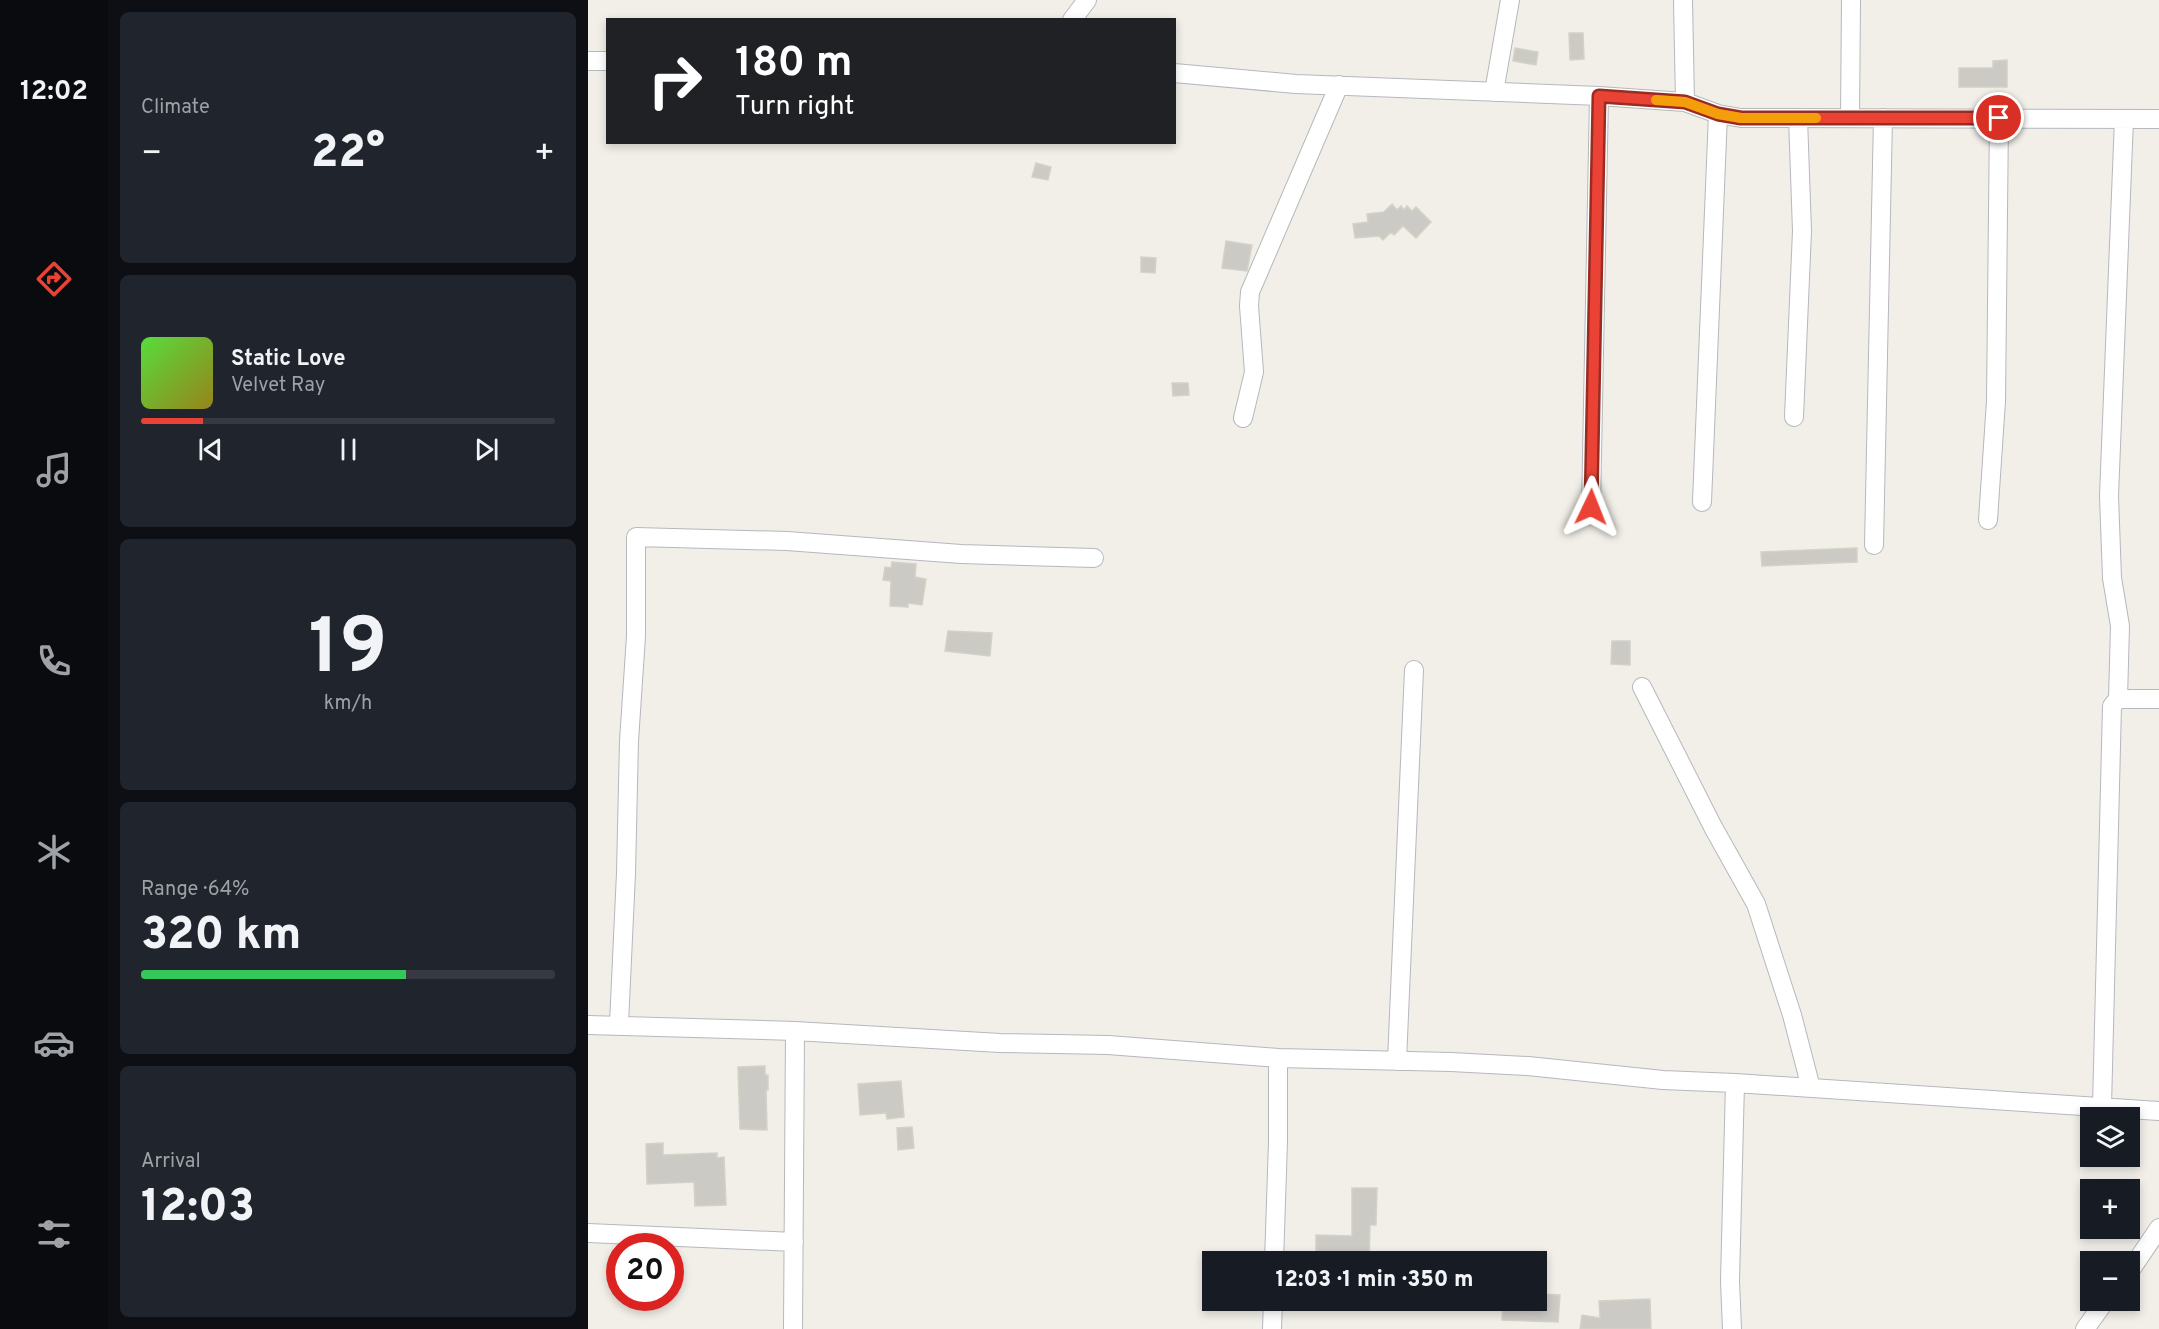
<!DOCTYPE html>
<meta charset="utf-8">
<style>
:root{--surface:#171b24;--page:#20242c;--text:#f1f3f6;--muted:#9ea1a6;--line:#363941;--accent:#ea4335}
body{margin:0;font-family:Overpass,sans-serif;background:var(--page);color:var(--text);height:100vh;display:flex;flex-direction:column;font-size:22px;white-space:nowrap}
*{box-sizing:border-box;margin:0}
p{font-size:20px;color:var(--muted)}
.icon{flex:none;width:33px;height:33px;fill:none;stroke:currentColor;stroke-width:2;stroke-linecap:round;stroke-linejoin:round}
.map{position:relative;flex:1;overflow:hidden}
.details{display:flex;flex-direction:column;gap:12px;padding:12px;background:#0d0f14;width:480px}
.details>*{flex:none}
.hud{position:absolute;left:18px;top:18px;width:570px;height:126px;border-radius:0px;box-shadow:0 3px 9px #0003;background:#202124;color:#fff;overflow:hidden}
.fabs{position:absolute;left:1492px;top:1107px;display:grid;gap:12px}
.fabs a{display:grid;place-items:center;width:60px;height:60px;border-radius:0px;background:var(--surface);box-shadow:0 3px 9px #0003;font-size:30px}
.speed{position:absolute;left:18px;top:1233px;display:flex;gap:12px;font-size:30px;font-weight:700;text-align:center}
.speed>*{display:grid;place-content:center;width:78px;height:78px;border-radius:50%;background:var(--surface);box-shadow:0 3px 9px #0003;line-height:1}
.speed .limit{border:9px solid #d22;background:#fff;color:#111}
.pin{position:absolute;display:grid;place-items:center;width:51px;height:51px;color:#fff;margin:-26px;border:3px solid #fff;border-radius:50%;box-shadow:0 2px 6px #0007}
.me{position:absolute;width:66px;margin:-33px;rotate:2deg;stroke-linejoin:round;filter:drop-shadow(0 0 4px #0008)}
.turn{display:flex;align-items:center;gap:21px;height:126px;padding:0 30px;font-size:27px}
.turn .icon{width:78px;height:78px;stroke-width:2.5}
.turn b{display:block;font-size:42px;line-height:51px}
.big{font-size:45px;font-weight:800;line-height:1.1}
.details .widget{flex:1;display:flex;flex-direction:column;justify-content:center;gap:9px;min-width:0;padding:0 21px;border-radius:9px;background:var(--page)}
.details .dial{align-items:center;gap:0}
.dial b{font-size:78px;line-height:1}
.song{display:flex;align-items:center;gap:18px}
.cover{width:72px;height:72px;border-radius:9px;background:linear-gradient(135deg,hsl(110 70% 55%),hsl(50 70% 35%))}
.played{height:6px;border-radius:3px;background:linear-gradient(90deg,var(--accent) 15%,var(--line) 15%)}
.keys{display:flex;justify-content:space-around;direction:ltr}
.heat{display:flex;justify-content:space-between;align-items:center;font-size:33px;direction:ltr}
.charge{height:9px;border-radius:4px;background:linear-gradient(90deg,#34c759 64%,var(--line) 0)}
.trip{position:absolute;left:614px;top:1251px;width:345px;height:60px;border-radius:0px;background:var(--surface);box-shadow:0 3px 9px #0003;font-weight:800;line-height:60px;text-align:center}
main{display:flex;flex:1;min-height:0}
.dock{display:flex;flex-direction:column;width:108px;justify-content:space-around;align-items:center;background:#090b0e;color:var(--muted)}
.dock .icon{width:42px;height:42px}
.dock .active{color:var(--accent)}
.dock b{font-size:27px;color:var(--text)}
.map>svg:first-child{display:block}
.building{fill:#cccac5;stroke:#d6d1c6;stroke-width:1.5}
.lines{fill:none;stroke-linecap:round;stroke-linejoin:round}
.minor-casing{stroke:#b5b8bc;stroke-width:20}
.minor{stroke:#fff;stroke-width:18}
.route-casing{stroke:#982c22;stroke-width:15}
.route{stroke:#ea4335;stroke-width:10}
.slow{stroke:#f59e0b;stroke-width:10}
</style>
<main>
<nav class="dock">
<b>12:02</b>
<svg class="icon active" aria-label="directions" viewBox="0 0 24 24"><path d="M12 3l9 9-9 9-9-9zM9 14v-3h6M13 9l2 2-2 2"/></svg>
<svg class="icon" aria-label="music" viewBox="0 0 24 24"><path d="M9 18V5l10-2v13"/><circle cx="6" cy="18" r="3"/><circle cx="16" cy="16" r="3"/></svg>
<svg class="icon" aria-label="phone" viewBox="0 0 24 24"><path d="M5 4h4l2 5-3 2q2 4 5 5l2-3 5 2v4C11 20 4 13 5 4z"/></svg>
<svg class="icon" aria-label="climate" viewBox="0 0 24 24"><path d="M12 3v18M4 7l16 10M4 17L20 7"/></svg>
<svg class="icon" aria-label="car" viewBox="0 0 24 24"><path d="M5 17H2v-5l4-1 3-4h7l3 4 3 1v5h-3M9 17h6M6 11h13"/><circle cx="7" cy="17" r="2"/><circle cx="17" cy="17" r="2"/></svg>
<svg class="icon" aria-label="filters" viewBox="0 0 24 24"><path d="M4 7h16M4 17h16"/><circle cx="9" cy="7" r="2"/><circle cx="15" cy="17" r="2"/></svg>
</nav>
<section class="details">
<div class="widget"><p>Climate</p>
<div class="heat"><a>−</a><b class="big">22°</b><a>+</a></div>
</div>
<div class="widget">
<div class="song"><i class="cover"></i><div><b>Static Love</b><p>Velvet Ray</p></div></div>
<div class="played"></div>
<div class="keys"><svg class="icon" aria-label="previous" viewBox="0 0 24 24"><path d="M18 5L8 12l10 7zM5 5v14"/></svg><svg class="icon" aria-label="pause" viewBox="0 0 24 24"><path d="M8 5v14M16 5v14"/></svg><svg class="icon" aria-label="next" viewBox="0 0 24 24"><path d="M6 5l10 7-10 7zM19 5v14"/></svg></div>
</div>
<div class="widget dial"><b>19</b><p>km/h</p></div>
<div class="widget"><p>Range · 64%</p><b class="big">320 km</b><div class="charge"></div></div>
<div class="widget"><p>Arrival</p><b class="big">12:03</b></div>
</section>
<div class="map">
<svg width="1571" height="1329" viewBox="0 0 1571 1329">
<rect width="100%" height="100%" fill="#f1efe8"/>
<!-- building -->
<path class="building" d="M981,33H995L996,59L982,60Z
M927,48L950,52L948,65L925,61Z
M1419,60V87H1371V68H1405V61Z
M448,163L463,167L460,180L444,177Z
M804,204L809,210L813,206L816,210L819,206L824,211L828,207L843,222L828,238L815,226L806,235L803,232L795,240L791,236L767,238L765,224L780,222L779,214L796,212Z
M638,241L664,245L659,271L634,268Z
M553,257L568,258L567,273L553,272Z
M584,383H600L601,395L585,396Z
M1269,548V562L1174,566L1173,552Z
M304,562L328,564L327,577L338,579L334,605L320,603V607L302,606L303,581L295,580L297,567L303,568Z
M360,631L404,633L402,656L357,651Z
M1024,641H1042V665L1023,664Z
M177,1066V1075H180V1090H178L179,1130L152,1129L150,1067Z
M313,1081L316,1117L299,1119L298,1113L272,1115L270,1084Z
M324,1127L326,1148L310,1150L309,1128Z
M75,1143V1155L129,1153V1158L136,1157L138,1205L107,1206L106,1182L59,1184L58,1144Z
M764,1188H789L788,1225H782L781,1262H728V1235L764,1236Z
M948,1294L972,1295L970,1322L914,1320L915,1300H948Z
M1062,1299L1063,1329H992L994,1315L1012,1318L1011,1301Z"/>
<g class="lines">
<defs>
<path id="minor" d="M1095,0L1097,102
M484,20L499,0
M0,61H20
M586,73L708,84L1011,96L1097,102L1130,114L1153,118L1571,119
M906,92L922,0
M1262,118L1263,0
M1206,417L1214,231L1210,118
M655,418L666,372L661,306L662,292L751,85
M1114,502L1130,114
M1003,507L1011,96
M1400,520L1408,401L1411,118
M1286,545L1295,118
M1054,687L1125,827L1168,904L1204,1015L1223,1088
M1530,699L1532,626L1524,578L1521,496L1536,119
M31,1024L38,873L41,741L48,636V537L199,541L373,554L506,558
M0,1025L207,1031L412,1043L520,1045L690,1058L863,1062L940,1066L1075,1080L1147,1083L1571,1111
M809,1061L826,670
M1514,1107L1524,706L1530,699H1571
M0,1233L206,1242
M686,1262L690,1141V1058
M1542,1271L1571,1228
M205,1329L207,1031
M684,1329L685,1300
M1144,1329L1142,1281L1147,1083
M1497,1329L1518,1300"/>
</defs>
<!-- minor casing -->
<use href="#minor" class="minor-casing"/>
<!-- minor -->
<use href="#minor" class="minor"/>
</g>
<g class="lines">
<defs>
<path id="route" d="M1003,507L1011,96L1097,102L1130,114L1153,118H1411"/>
</defs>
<!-- route casing -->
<use href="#route" class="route-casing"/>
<!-- route -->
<use href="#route" class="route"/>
<!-- slow -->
<path class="slow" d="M1068,100L1097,102L1130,114L1153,118H1228"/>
</g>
</svg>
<div class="fabs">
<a><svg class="icon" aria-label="layers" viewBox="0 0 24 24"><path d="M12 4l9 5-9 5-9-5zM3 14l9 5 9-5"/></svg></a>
<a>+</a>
<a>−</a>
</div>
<div class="speed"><div class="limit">20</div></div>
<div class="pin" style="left:1411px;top:118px;background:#d93025"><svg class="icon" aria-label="arrive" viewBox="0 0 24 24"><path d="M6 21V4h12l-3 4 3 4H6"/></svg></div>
<svg class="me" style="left:1003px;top:507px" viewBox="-20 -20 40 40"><path d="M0-17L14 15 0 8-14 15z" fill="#ea4335" stroke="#fff" stroke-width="4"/></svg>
<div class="trip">12:03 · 1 min · 350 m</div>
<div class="hud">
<div class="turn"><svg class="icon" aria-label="right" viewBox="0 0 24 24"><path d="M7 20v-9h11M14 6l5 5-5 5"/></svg><div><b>180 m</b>Turn right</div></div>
</div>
</div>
</main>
